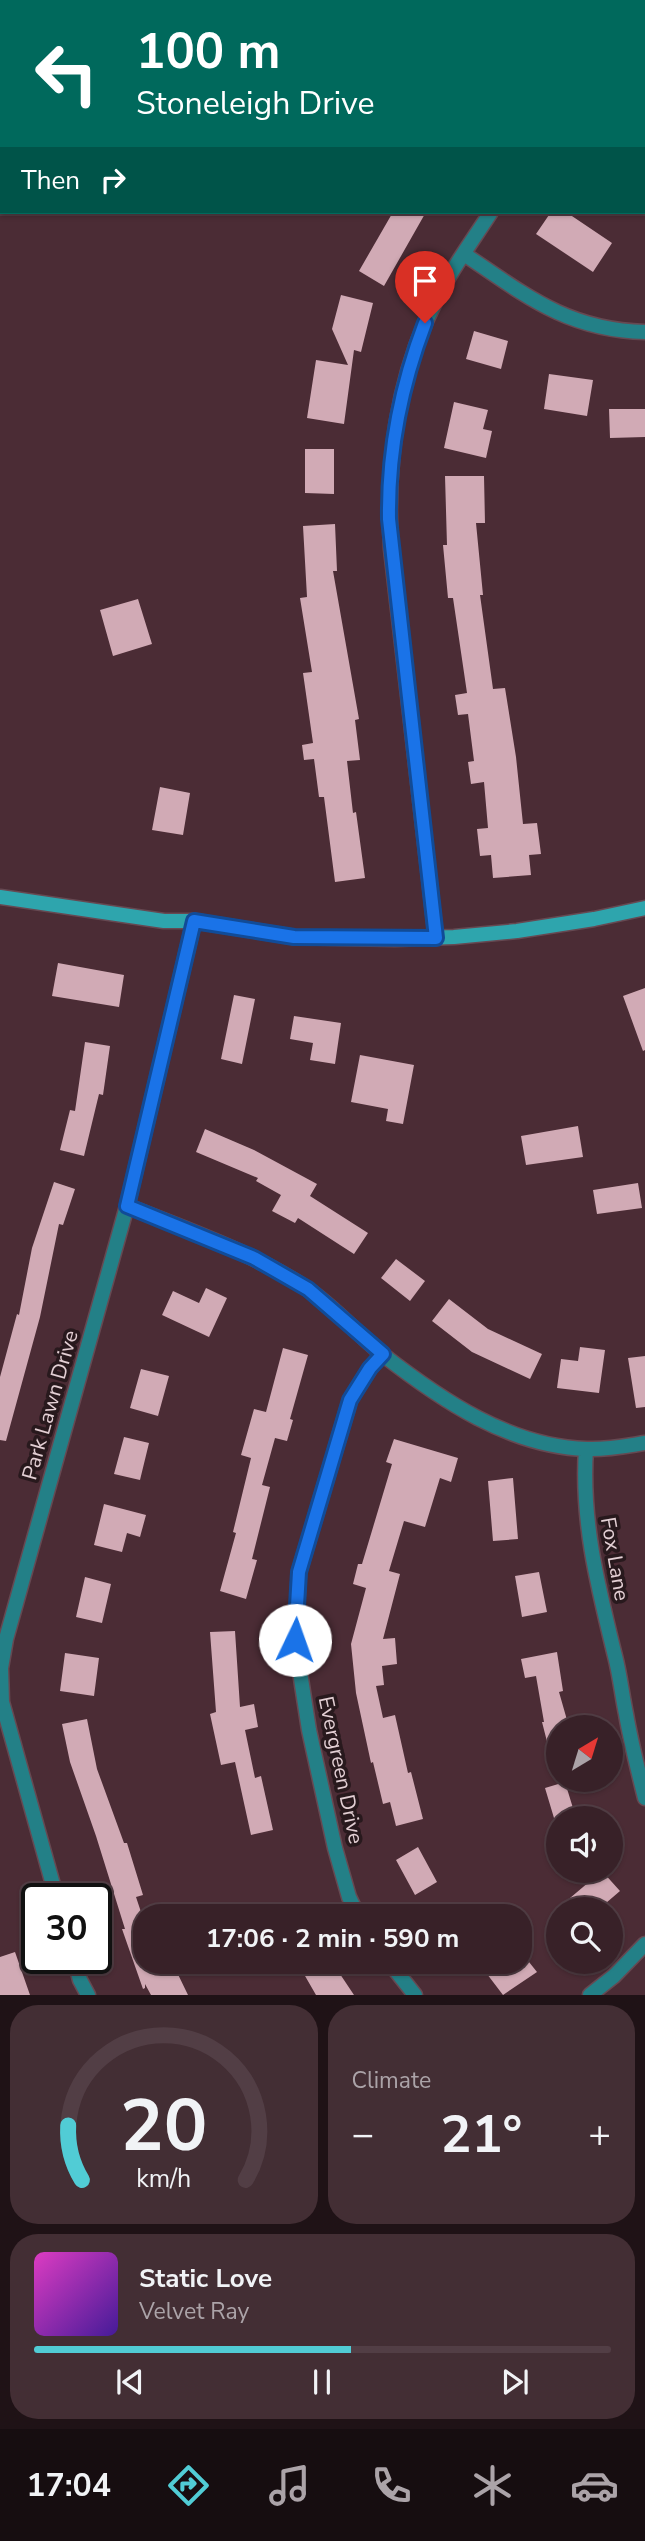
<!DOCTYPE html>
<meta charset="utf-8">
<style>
:root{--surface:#382128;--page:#432e34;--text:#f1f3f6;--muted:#aba3a8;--line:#523e45;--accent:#51ccd5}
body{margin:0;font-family:"Nunito Sans",sans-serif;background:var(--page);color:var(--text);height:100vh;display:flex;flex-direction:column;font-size:26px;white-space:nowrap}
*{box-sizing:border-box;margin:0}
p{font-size:23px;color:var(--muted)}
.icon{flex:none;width:38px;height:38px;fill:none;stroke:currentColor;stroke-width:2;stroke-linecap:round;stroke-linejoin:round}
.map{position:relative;height:1995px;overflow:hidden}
.sheet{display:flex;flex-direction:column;gap:10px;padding:10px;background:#1f1216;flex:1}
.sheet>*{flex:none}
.guide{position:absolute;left:0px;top:0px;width:646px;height:214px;box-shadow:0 2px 5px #0004,0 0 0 2px var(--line);background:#00695c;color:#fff;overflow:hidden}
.needle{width:46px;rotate:38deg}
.buttons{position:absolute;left:546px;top:1715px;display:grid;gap:14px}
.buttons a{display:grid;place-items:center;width:77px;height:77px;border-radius:50%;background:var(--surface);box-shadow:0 2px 5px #0004,0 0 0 2px var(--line);font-size:35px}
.speed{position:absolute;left:21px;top:1883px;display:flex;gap:14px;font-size:35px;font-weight:700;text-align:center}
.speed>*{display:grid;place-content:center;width:91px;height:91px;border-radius:50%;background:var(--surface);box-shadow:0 2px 5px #0004,0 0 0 2px var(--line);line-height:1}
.speed .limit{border:4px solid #111;border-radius:10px;background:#fff;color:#111}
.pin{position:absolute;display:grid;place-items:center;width:60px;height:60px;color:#fff;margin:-72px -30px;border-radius:50% 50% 50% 0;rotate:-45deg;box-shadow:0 0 7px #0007}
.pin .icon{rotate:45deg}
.me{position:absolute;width:77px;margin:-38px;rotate:3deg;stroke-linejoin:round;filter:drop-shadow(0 0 5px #0008)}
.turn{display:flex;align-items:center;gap:24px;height:147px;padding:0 21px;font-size:32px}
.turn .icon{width:91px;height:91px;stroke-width:2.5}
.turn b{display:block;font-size:49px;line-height:60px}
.then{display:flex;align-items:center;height:66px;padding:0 21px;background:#0003;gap:14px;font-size:26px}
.big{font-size:52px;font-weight:700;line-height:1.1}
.sheet .widget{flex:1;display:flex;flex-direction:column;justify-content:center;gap:10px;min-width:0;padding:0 24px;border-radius:28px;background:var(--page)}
.sheet .dial{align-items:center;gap:0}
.dial svg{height:182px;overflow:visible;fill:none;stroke:var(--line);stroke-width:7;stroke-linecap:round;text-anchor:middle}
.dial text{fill:var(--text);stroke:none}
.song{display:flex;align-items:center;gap:21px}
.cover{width:84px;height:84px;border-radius:10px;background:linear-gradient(135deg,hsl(310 70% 55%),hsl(260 70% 35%))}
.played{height:7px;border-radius:4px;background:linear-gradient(90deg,var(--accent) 55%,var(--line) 55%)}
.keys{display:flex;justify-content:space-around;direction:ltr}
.heat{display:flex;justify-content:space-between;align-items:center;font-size:38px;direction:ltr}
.sheet .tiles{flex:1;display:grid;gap:10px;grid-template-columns:1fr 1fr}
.widget:last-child{grid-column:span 2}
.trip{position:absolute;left:133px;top:1904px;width:399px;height:70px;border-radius:28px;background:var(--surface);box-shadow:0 2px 5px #0004,0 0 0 2px var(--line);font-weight:700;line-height:70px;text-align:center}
.tab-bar{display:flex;height:112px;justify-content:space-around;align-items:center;background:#160d10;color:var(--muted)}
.tab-bar .icon{width:49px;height:49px}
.tab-bar .active{color:var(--accent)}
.tab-bar b{font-size:32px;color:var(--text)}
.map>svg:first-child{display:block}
.building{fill:#d1aab5}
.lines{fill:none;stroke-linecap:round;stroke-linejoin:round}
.street-casing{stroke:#664952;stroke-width:17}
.secondary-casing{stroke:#664952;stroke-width:17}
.street{stroke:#238087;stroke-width:14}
.secondary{stroke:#2ea5ad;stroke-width:14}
.route-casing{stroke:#114b97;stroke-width:18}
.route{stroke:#1a73e8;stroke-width:12}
.labels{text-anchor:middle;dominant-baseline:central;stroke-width:7;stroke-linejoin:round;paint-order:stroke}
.street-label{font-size:21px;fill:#e3cfd4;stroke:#28191d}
</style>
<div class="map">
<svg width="645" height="1995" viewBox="0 0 645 1995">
<rect width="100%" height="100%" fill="#4b2c35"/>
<!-- building -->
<path class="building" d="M393,212H426L384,286L359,271Z
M551,212H566L612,243L593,272L536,234Z
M341,295L373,303L361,352L354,350L344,424L307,418L316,360L348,365L332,329Z
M474,331L508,341L501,369L466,359Z
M549,374L593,380L587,416L544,409Z
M454,402L488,410L483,429L492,431L486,458L444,448Z
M609,409H645V437L610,438Z
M305,449H334V494L305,493Z
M445,476H484L485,523H476L483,595H480L493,689L505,688L516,757L523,824L537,823L541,854L529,855L531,875L493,878L491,855L480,856L477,829L488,828L484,782L471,784L468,762L474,761L468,714L458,715L455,695L467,693L453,598H448L443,545H447Z
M335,524L337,571H333L359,719L355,720L360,760L347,761L353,813L356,812L365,878L335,882L324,797H319L314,759L304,760L302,745L313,743L303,673L312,672L300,598L307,597L303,526Z
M138,599L152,644L113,656L100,610Z
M160,787L190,793L183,835L152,830Z
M58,963L124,975L119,1007L52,996Z
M645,988V1050L643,1051L623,996Z
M234,995L255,999L242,1064L221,1059Z
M294,1016L341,1023L335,1064L310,1060L313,1043L290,1039Z
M85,1042L110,1046L103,1095L99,1094L84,1156L60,1150L70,1110L75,1111Z
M360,1055L414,1065L403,1124L386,1121L388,1109L351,1102Z
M578,1126L583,1157L526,1165L521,1136Z
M205,1129L254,1150L317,1184L310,1196L368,1233L354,1254L298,1218L295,1223L272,1211L281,1195L256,1181L258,1178L196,1152Z
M54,1182L75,1189L63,1225L59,1224L40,1317L6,1441L0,1440V1377L17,1314L19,1315L32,1248Z
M638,1183L642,1208L597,1214L593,1190Z
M396,1259L425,1281L410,1301L381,1278Z
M206,1288L227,1298L209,1337L162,1315L173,1291L199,1303Z
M449,1299L488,1329L542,1354L530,1379L472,1352L432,1321Z
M580,1347L605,1350L599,1393L557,1388L561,1359L578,1361Z
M283,1348L308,1355L290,1419L293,1420L287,1441L275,1438L262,1485L270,1487L252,1559L257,1560L246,1599L220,1591L236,1533L233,1532L251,1458L241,1455L254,1409L266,1412Z
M645,1356V1407L636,1408L628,1358Z
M141,1369L169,1376L158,1416L130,1408Z
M124,1437L149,1443L140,1480L114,1474Z
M394,1439L458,1458L451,1482L440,1478L425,1527L404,1521L389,1571L400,1574L383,1639L395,1638L397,1664L382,1666L384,1685L376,1686L383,1718L395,1715L408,1773L411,1772L423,1819L396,1826L390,1802L383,1804L373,1762L371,1763L356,1693L351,1644L366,1588L353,1584L358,1564H362L392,1464L386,1462Z
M513,1478L518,1539L493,1541L488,1481Z
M104,1504L146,1515L140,1537L127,1533L122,1552L94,1545Z
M539,1572L547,1612L522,1617L515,1576Z
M85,1577L111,1584L102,1623L76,1617Z
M235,1631L240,1707L254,1704L258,1727L245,1730L255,1778L261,1776L273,1830L251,1835L235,1762L221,1765L210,1714L216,1712L210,1632Z
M557,1652L563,1691L559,1692L569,1727H558V1765H553L542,1722H544L536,1676L525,1678L521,1659Z
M65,1653L99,1658L94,1696L60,1691Z
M87,1719L97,1769L124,1843H127L143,1895L136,1897L145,1924V1962H172L188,1995H151L145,1984V1988L143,1989L122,1929H125L96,1836L70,1762L62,1724Z
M565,1782L576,1818H554L545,1788Z
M418,1847L437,1882L415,1895L396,1860Z
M602,1871L620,1891L599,1909H557Z
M15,1952L30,1995H0V1957Z
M297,1962H332L354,1995H316Z
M504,1962H529L537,1972L503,1995L487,1974Z"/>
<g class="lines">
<defs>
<path id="street" d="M622,2L623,0
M464,254C525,295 567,330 645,332
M436,938L391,549C386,464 397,375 437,298C452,268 473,240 491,212
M127,1206C188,1230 251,1252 306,1288C334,1306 356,1333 382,1354C441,1400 510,1447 587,1449C606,1450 626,1446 645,1443
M586,1449C581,1521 598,1587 615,1656C620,1675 622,1695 626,1714C631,1743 638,1770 645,1798
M57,1899L2,1702L1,1668L6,1639L127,1206L194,921
M358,1916L349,1897L335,1848L309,1730L295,1640L299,1572L350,1400L370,1368L383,1354
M74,1958L80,1980L88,1995
M389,1962L415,1995
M590,1995L614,1976L645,1944"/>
<path id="secondary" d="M0,897L164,921H194L294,937L395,939L454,937L517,931L594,919L645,908"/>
</defs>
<!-- street casing -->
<use href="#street" class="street-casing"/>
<!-- secondary casing -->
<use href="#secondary" class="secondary-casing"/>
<!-- street -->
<use href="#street" class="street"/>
<!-- secondary -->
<use href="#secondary" class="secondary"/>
</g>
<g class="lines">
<defs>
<path id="route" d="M295,1640L299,1572L350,1400L370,1368L383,1354L308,1289L254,1258L127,1206L194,921L294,937L436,938L389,519C388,452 401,386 425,323"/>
</defs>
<!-- route casing -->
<use href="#route" class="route-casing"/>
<!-- route -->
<use href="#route" class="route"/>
</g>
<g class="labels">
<!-- street labels -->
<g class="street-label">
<text transform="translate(50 1405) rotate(-74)">Park Lawn Drive</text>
<text transform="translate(615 1559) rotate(80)">Fox Lane</text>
<text transform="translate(341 1770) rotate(78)">Evergreen Drive</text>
</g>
</g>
</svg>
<div class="buttons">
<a><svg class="needle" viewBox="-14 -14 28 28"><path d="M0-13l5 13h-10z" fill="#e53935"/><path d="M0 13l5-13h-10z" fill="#aba3a8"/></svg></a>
<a><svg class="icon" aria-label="sound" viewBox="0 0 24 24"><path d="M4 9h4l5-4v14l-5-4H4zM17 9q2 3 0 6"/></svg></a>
<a><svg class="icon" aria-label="search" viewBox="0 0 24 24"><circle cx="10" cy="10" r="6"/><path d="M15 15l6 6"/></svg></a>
</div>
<div class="speed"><div class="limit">30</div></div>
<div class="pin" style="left:425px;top:323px;background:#d93025"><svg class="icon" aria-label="arrive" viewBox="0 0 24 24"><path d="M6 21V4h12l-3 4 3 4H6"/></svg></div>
<svg class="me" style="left:295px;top:1640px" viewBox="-20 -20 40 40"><circle r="19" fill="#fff"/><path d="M0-13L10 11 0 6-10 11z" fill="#1a73e8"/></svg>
<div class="trip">17:06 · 2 min · 590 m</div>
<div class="guide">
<div class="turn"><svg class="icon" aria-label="left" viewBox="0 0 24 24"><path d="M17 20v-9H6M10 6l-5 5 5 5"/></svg><div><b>100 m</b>Stoneleigh Drive</div></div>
<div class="then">Then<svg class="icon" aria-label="right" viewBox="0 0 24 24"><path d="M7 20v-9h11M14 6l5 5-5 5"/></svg></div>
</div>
</div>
<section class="sheet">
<div class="tiles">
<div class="widget dial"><svg viewBox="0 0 100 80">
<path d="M14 69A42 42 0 1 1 86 69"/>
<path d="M14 69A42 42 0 0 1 8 45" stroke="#51ccd5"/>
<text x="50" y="56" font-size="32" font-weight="700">20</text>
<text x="50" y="72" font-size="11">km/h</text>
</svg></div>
<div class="widget"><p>Climate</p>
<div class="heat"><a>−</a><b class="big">21°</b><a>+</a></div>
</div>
<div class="widget">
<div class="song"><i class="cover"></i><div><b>Static Love</b><p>Velvet Ray</p></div></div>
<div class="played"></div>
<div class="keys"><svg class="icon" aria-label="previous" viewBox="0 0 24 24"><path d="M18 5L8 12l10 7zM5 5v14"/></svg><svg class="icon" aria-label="pause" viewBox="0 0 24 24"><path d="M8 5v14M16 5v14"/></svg><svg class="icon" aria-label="next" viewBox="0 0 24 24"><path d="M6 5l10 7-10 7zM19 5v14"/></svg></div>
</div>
</div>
</section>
<nav class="tab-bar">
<b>17:04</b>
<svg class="icon active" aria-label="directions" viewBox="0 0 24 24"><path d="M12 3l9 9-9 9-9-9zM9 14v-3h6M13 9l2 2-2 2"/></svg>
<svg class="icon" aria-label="music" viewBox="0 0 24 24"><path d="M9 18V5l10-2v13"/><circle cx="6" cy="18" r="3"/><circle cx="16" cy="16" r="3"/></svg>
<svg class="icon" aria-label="phone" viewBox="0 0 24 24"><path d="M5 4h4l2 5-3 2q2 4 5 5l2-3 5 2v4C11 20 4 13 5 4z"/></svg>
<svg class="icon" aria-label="climate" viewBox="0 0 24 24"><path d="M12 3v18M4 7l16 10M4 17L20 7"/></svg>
<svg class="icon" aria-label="car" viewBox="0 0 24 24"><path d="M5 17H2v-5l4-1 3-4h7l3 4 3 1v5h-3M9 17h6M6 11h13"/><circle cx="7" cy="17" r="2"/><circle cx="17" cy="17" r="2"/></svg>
</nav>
